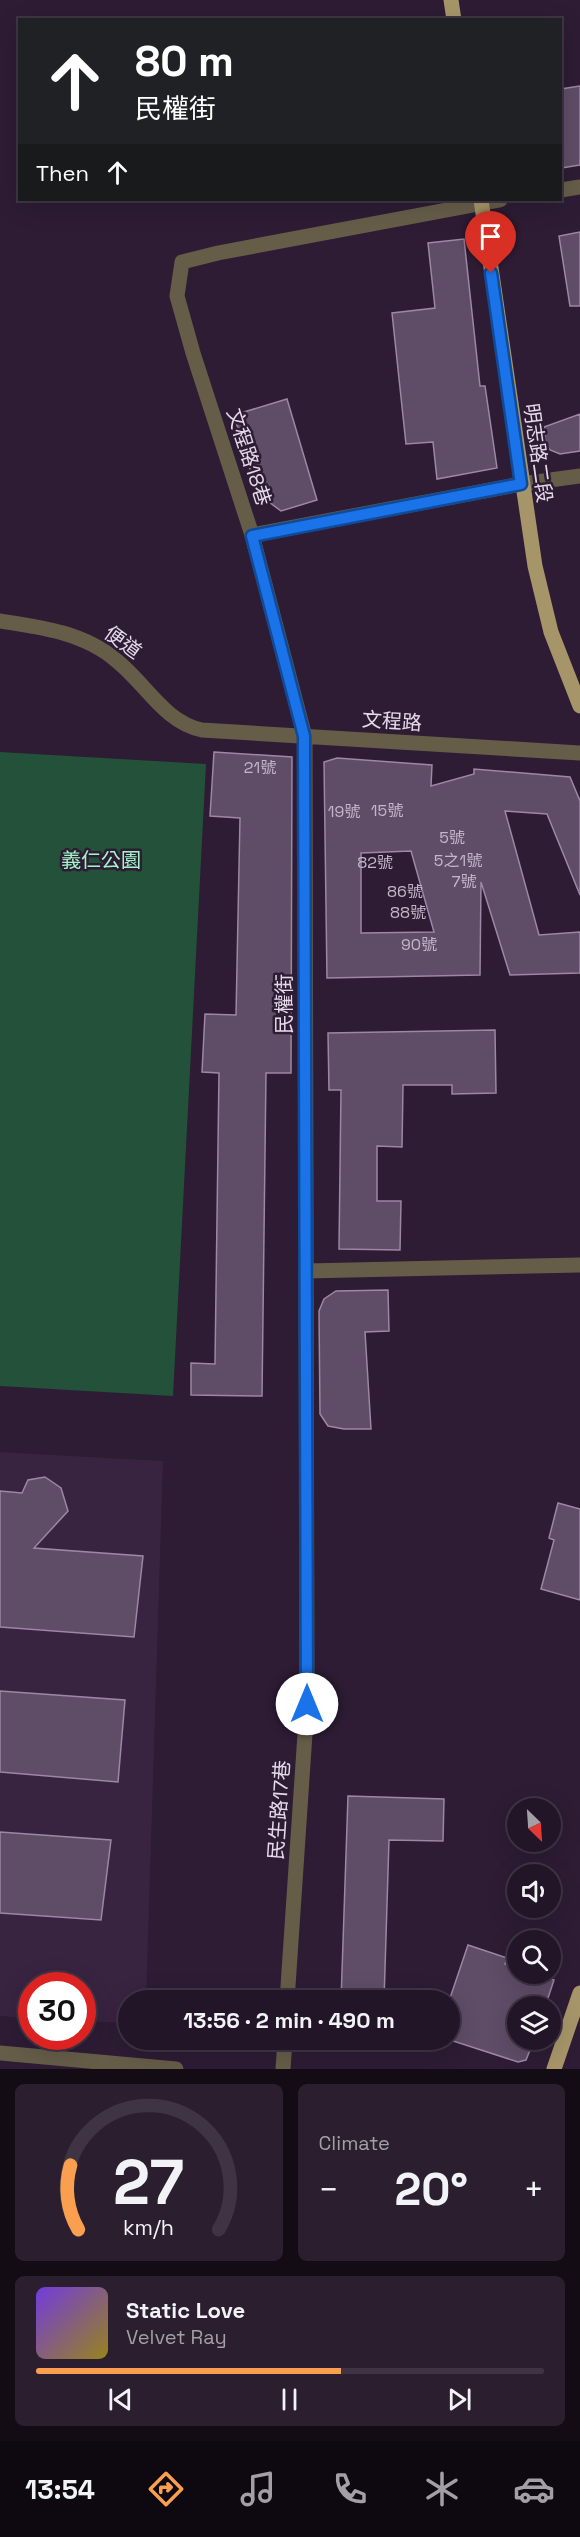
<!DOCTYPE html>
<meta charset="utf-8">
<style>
:root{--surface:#221527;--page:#2a1e2f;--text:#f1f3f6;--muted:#a29fa7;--line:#3f3444;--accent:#fa9f4f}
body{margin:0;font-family:"Space Grotesk","Noto Sans TC",sans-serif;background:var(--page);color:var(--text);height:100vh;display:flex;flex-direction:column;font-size:22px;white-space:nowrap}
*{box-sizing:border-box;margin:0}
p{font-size:20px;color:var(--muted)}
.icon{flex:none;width:33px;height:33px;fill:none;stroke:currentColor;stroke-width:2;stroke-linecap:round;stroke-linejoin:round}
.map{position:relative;height:2069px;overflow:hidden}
.drawer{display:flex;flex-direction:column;gap:15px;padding:15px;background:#130c15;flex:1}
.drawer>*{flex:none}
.hud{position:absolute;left:18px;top:18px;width:544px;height:183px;border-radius:0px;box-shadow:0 6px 24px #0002,0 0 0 2px var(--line);background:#202124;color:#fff;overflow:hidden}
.needle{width:39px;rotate:155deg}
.controls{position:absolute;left:507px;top:1798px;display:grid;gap:12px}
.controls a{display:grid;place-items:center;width:54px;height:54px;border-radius:50%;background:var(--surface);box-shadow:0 6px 24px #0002,0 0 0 2px var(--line);font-size:30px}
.speed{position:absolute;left:18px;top:1972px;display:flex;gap:12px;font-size:30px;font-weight:700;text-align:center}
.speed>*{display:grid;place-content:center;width:78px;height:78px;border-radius:50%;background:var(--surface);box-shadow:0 6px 24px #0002,0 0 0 2px var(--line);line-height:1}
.speed .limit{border:9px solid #d22;background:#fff;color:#111}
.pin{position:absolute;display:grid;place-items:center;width:51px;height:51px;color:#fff;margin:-62px -26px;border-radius:50% 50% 50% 0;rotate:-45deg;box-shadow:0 0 6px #0007}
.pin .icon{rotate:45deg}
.me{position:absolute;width:66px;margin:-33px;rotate:0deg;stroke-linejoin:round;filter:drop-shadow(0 0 4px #0008)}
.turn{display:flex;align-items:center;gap:21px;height:126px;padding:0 18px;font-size:27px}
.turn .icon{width:78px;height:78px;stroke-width:2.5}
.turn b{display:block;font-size:42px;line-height:51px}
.then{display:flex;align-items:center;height:57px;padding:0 18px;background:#0003;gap:12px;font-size:22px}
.big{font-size:45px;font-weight:700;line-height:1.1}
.drawer .tile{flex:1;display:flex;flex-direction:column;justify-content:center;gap:9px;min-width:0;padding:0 21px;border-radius:9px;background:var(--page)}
.drawer .dial{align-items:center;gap:0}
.dial svg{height:156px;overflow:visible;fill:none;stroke:var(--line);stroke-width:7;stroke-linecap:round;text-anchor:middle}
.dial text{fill:var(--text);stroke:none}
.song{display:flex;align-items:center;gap:18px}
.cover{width:72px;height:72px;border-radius:9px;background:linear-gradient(135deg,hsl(260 70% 55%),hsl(50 70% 35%))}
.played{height:6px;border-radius:3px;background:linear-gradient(90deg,var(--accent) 60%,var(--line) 60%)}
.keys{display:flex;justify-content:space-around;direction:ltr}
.heat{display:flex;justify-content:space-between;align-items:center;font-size:33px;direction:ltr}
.drawer .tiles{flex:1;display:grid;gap:15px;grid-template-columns:1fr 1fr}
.tile:last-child{grid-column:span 2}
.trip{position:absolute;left:118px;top:1990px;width:342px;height:60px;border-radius:30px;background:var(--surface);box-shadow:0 6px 24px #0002,0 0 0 2px var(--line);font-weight:700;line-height:60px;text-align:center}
.tabs{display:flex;height:96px;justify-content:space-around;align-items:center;background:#0e0810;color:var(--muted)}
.tabs .icon{width:42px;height:42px}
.tabs .active{color:var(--accent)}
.tabs b{font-size:27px;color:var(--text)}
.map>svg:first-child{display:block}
.built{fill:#382341}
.green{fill:#23513a}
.building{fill:#5f4c67;stroke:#9c87a5;stroke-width:1.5;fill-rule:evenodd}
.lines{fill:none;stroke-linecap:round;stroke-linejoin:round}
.minor{stroke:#655d48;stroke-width:15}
.major{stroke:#a69569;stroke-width:15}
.route-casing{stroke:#114b97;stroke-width:15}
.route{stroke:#1a73e8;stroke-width:10}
.labels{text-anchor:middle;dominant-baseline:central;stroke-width:5;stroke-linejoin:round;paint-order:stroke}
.number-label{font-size:16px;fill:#c4b6c9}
.street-label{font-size:20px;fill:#e5daea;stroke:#2d1c34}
.park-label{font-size:20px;fill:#a1f6c8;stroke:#2d1c34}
</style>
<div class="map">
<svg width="580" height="2069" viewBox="0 0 580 2069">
<rect width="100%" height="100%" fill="#2d1c34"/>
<!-- built -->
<path class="built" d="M0,1452L163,1461L146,2001H129V2023L83,2021L82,1986H32L31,2018L0,2016Z"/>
<!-- green -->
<path class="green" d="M0,752L206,764L173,1396L0,1386Z"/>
<!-- building -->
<path class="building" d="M580,86V165L561,168V89Z
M580,232V306H570L559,236Z
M464,239L480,386H485L497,468L437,479L433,442L406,444L392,313L435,308L428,243Z
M287,399L317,500L281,511L257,493L234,415Z
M580,414V451L560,454L550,450L546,445L544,427Z
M214,752L292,757L291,1073H266L262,1396L191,1395V1363L215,1364L219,1073L202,1072L205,1014L236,1015L240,818L210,816Z
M337,758L432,765L431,786L474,774V769L570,777L580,801V895L547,814L505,811L539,935L580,932V973L510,975L481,882L480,975L327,978L324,762ZM411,851L434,932L361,933V853Z
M495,1030L496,1093L452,1094V1085H403L402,1147L377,1146V1201H401L400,1250L339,1249L341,1090H329L328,1033Z
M388,1290L389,1331L365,1332L371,1429H344L328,1426L320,1414L319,1311L324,1299L336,1291Z
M45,1477L61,1488L68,1511L34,1548L143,1556L134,1637L0,1627V1491L22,1493L28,1480Z
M558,1503L580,1509V1600L541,1589L554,1540L549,1538Z
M0,1691L125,1700L118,1782L0,1772Z
M348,1796L444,1799L443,1841L389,1840L384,2001H341Z
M0,1832L111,1840L101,1920L0,1913Z
M468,1945L507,1958L505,1964L518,1968V1974H535L554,1980L545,2007H518V2040H534L526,2060L518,2062L450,2040V1998Z"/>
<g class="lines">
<!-- minor -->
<path class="minor" d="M561,190L580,187
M252,535L521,484L580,476
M0,621C41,627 85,633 117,661C146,684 164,722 202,730L580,753
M306,1271L580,1265
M287,2001L307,1704L305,737L252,535L193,353L177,296L182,262L218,253L500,200
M0,2053L176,2069
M283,2069L285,2040"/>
<!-- major -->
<path class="major" d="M451,0L454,20
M481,200L535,566L551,632L580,706
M554,2069L580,1993"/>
</g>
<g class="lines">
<defs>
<path id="route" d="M307,1704L304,736L252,536L521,484L491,273"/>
</defs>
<!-- route casing -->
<use href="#route" class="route-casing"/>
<!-- route -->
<use href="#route" class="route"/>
</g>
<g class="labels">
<!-- number labels -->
<g class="number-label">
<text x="260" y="767">21號</text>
<text x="387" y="810">15號</text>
<text x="344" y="811">19號</text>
<text x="452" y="837">5號</text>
<text x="458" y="860">5之1號</text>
<text x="375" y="862">82號</text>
<text x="464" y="881">7號</text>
<text x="405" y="891">86號</text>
<text x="408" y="912">88號</text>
<text x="419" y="944">90號</text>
</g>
<!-- street labels -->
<g class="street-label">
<text transform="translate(538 453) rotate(82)">明志路二段</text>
<text transform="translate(249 457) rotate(72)">文程路18巷</text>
<text transform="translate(123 642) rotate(36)">便道</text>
<text transform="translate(392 721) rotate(4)">文程路</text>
<text transform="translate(284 1004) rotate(-90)">民權街</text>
<text transform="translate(279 1810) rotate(-86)">民生路17巷</text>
</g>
<!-- park labels -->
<g class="park-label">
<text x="101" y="860">義仁公園</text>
</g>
</g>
</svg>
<div class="controls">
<a><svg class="needle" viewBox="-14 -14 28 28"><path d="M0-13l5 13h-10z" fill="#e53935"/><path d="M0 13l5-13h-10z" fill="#a29fa7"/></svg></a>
<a><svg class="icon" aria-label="sound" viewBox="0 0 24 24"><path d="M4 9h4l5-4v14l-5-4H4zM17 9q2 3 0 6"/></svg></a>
<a><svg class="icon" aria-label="search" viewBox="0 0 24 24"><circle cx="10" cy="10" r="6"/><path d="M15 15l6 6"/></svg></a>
<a><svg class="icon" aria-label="layers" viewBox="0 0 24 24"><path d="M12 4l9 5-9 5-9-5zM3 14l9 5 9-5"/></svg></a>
</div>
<div class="speed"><div class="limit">30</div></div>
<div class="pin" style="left:491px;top:273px;background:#d93025"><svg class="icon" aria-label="arrive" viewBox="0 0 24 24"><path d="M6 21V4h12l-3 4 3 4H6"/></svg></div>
<svg class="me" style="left:307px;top:1704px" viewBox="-20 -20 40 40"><circle r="19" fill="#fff"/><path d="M0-13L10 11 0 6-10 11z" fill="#1a73e8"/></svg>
<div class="trip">13:56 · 2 min · 490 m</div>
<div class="hud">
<div class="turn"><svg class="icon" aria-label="ahead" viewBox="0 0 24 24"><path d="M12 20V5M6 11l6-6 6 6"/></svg><div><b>80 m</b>民權街</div></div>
<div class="then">Then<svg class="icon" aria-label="ahead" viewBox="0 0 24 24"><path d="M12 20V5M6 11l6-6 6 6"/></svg></div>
</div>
</div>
<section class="drawer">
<div class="tiles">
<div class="tile dial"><svg viewBox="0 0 100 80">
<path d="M14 69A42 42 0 1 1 86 69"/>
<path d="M14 69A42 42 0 0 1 10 36" stroke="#fa9f4f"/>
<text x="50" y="56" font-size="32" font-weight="700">27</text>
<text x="50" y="72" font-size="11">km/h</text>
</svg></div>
<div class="tile"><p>Climate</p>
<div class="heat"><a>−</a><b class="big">20°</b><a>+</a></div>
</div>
<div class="tile">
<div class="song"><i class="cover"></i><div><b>Static Love</b><p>Velvet Ray</p></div></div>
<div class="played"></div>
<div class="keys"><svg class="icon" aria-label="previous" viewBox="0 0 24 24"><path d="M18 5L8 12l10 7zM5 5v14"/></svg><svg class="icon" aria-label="pause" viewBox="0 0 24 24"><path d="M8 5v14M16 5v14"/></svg><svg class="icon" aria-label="next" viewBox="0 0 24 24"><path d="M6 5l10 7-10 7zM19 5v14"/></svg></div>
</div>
</div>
</section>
<nav class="tabs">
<b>13:54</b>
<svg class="icon active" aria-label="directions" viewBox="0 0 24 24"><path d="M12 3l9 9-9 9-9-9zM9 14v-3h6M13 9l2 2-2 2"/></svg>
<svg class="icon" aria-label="music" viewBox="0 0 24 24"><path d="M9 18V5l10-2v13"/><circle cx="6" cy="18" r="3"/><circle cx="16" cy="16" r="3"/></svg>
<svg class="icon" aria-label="phone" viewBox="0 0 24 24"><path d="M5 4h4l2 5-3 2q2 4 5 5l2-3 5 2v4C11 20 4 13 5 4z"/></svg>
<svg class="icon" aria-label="climate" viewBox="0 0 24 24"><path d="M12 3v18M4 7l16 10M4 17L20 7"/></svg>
<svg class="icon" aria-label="car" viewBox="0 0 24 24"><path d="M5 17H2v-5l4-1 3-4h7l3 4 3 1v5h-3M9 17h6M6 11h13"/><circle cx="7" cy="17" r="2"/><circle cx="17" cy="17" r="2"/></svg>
</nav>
